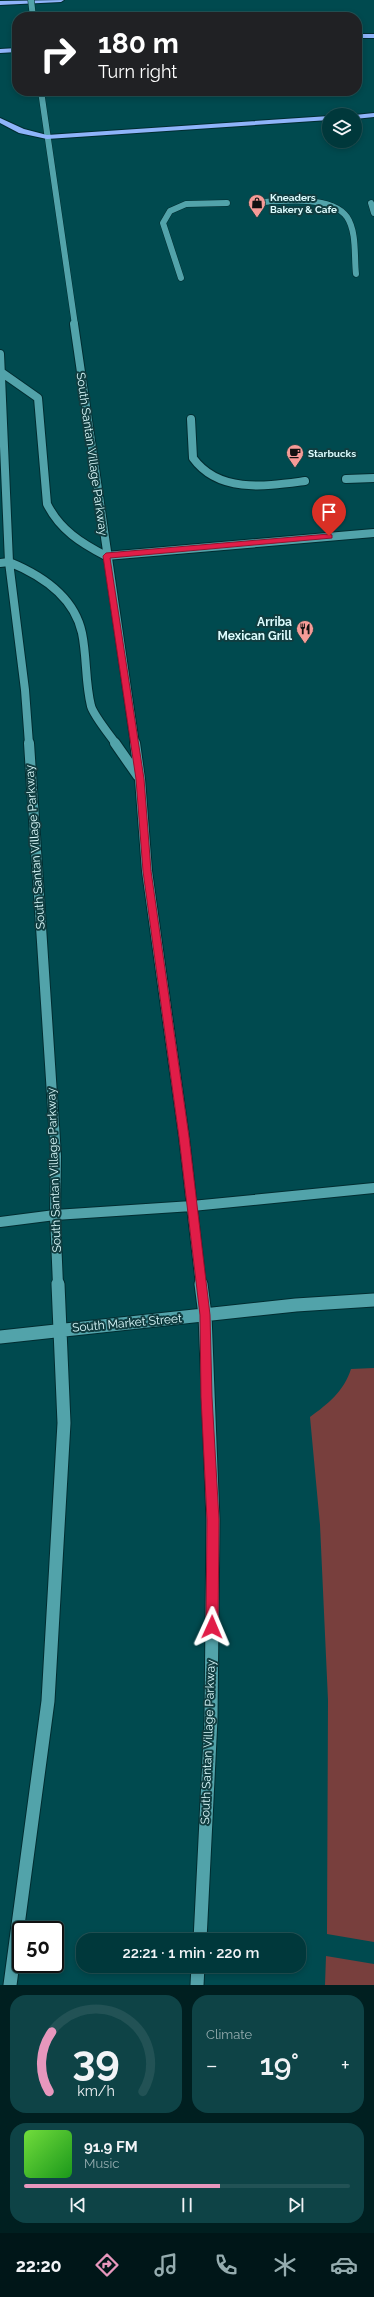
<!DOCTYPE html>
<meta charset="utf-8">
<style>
:root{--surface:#00383b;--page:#0e4346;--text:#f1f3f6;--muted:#95acaf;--line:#225255;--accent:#e797bd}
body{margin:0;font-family:Raleway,sans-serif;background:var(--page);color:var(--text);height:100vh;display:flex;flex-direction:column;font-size:15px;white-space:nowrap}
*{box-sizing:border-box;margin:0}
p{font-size:13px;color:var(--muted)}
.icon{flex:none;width:22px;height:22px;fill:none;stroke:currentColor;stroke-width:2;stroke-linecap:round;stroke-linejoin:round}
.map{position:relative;height:1985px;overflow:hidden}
.details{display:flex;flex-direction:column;gap:10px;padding:10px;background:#001f20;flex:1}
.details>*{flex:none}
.banner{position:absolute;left:12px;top:12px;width:350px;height:84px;border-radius:16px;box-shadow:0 2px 6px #0003,0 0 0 1px var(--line);background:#202124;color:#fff;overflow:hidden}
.buttons{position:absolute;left:322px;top:108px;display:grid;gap:8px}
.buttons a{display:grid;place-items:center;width:40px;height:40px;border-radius:50%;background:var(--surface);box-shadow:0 2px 6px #0003,0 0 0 1px var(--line);font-size:20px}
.speed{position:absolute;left:12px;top:1921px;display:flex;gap:8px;font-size:20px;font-weight:700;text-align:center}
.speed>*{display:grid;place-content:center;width:52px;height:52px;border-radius:50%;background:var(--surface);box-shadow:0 2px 6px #0003,0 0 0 1px var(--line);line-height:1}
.speed .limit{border:2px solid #111;border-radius:6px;background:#fff;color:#111}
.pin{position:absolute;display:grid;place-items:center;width:34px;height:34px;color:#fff;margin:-41px -17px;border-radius:50% 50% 50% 0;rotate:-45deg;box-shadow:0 0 4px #0007}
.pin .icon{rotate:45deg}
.me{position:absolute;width:44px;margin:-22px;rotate:1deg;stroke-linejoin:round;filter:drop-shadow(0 0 3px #0008)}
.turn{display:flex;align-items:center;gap:14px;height:84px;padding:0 20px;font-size:18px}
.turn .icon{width:52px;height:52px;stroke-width:2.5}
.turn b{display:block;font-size:28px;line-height:34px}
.big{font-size:30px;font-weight:600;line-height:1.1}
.details .card{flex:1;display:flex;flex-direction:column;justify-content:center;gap:6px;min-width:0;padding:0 14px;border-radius:16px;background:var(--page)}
.details .dial{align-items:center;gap:0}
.dial svg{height:104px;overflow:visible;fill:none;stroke:var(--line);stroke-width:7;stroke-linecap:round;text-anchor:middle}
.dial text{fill:var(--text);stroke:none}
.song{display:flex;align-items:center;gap:12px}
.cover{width:48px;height:48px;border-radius:6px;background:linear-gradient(135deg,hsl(100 70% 55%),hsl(120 70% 35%))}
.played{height:4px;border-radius:2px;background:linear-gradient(90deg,var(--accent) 60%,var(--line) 60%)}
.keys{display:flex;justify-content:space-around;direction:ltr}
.heat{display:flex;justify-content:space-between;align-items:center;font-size:22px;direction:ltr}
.details .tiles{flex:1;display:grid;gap:10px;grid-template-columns:1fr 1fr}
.card:last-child{grid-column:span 2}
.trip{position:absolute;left:76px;top:1933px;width:230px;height:40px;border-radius:16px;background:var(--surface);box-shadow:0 2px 6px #0003,0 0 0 1px var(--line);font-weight:600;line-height:40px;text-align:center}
.menu{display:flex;height:64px;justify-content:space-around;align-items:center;background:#001618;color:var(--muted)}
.menu .icon{width:28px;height:28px}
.menu .selected{color:var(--accent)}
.menu b{font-size:18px;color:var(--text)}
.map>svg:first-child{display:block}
.green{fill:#783f3d}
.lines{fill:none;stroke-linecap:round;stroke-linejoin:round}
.lane-far1-casing{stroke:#002d31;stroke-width:7}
.lane-casing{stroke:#002d31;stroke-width:10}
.secondary-far3-casing{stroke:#002d31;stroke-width:7}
.secondary-far2-casing{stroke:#002d31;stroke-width:10}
.secondary-far1-casing{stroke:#002d31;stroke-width:12}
.secondary-casing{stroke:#002d31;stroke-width:15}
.highway-casing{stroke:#002d31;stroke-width:2}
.lane-far1{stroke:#52a3aa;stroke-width:6}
.lane{stroke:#52a3aa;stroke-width:8}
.secondary-far3{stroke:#52a3aa;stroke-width:6}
.secondary-far2{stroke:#52a3aa;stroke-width:8}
.secondary-far1{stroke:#52a3aa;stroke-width:10}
.secondary{stroke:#52a3aa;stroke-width:13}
.highway{fill:#8fb4fa;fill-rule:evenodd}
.secondary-bridge-casing{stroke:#002d31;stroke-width:7;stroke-linecap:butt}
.secondary-bridge{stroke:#52a3aa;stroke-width:6}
.route{fill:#e11d48;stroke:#92132f}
.labels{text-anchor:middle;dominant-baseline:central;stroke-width:4;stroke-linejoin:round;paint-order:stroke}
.far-poi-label{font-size:10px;font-weight:bold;fill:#dcfbfd;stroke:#103d40;text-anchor:start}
.street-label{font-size:12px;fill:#dcfbfd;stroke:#103d40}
.poi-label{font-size:12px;font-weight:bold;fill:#dcfbfd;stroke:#103d40;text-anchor:end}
</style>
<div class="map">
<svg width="374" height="1985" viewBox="0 0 374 1985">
<rect width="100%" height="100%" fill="#004a4f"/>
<!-- green -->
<path class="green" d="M374,1368V1942L327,1934L328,1700L320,1525L310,1417C328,1404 344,1391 351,1369Z
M326,1956L374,1964V1985H325Z"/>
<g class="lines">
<defs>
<path id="lane-far1" d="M253,203C277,201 331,194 347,217C357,232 354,257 356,274
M371,203L374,213
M181,278L163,223L170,211L186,204L227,203"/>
<path id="lane" d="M191,419L193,458C219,494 267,486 305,481
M346,479L374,478
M106,556L374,533
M0,563L9,562"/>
<path id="secondary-far3" d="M41,91L75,325"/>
<path id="secondary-far2" d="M74,324L135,744
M0,354L9,562L25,690L29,744
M1,372L38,398L47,504C60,530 81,543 106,556
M9,562C41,575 74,596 82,633C87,657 85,682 91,706C94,716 109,734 116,744"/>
<path id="secondary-far1" d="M29,743L56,1156L55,1215L58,1285
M115,743L138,776
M135,743L140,779L147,871L184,1137L201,1285
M0,1222L55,1215L192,1206L374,1188"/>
<path id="secondary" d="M0,1337L296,1305L374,1300
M200,1940L211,1719L213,1520L205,1315L201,1284
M10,1985L48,1701L64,1423L58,1284
M197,1985L198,1966"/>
<path id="highway" d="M64,0L61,2L0,5V1Z
M357,34H374V38H357Z
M17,48V52L0,53V49Z
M374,113V117L355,119V115Z
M329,116V120L47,139L19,133L0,123V118L24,129L47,135Z"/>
</defs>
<!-- lane-far1 casing -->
<use href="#lane-far1" class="lane-far1-casing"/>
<!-- lane casing -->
<use href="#lane" class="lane-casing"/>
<!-- secondary-far3 casing -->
<use href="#secondary-far3" class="secondary-far3-casing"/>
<!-- secondary-far2 casing -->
<use href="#secondary-far2" class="secondary-far2-casing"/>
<!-- secondary-far1 casing -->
<use href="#secondary-far1" class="secondary-far1-casing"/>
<!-- secondary casing -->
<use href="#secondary" class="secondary-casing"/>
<!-- highway casing -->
<use href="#highway" class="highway-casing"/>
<!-- lane-far1 -->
<use href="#lane-far1" class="lane-far1"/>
<!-- lane -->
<use href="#lane" class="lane"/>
<!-- secondary-far3 -->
<use href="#secondary-far3" class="secondary-far3"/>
<!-- secondary-far2 -->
<use href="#secondary-far2" class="secondary-far2"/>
<!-- secondary-far1 -->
<use href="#secondary-far1" class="secondary-far1"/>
<!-- secondary -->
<use href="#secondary" class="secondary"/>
<!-- highway -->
<use href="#highway" class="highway"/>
<defs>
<path id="secondary-bridge" d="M31,0L33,17"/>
</defs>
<!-- secondary-bridge casing -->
<use href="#secondary-bridge" class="secondary-bridge-casing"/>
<!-- secondary-bridge -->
<use href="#secondary-bridge" class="secondary-bridge"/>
</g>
<!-- route -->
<path class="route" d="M329,534L332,535V538L110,558L144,779L151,871L189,1137L210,1315L212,1397L219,1520L218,1627L216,1631L212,1633L208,1631L206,1627L207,1520L201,1397L200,1315L179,1137L143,871L136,779L103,556L106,553Z"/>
<!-- icons -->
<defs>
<symbol id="shop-pin" viewBox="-11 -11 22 30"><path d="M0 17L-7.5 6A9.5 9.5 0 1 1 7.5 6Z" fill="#f59b97" stroke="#103d40"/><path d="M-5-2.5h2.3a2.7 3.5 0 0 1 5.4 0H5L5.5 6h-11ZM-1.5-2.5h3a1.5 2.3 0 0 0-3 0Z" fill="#111"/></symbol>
<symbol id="cafe-pin" viewBox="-11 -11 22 30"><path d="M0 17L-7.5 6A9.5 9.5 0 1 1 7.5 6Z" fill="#f59b97" stroke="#103d40"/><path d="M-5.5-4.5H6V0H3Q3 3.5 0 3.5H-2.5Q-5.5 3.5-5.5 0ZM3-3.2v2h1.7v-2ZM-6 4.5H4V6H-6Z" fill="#111"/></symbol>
<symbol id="restaurant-pin" viewBox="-11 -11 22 30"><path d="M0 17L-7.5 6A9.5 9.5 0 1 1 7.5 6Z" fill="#f59b97" stroke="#103d40"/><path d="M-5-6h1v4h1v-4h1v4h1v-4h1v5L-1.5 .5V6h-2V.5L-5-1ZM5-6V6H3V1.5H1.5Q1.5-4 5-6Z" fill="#111"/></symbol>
</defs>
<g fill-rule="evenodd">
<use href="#shop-pin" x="247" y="193" width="20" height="27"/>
<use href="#cafe-pin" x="285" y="443" width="20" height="27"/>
<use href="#restaurant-pin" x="295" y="619" width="20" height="27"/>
</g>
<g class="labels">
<!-- far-poi labels -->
<g class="far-poi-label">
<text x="270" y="197">Kneaders<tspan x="270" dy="12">Bakery &amp; Cafe</tspan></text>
<text x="308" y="453">Starbucks</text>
</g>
<!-- street labels -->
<g class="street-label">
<text transform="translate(92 454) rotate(82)">South Santan Village Parkway</text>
<text transform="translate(35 847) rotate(-94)">South Santan Village Parkway</text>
<text transform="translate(54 1170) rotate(-92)">South Santan Village Parkway</text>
<text transform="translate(127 1323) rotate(-5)">South Market Street</text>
<text transform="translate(208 1742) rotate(-88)">South Santan Village Parkway</text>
</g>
<!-- poi labels -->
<g class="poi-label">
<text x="292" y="622">Arriba<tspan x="292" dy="14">Mexican Grill</tspan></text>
</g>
</g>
</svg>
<div class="buttons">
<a><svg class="icon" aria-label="layers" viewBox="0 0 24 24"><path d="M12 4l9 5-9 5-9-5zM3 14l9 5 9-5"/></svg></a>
</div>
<div class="speed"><div class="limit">50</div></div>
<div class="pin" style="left:329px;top:536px;background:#d93025"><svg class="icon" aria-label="arrive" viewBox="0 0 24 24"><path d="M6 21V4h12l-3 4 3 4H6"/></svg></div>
<svg class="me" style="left:212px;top:1627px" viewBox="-20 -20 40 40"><path d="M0-17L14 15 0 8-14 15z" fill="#e11d48" stroke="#fff" stroke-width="4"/></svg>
<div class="trip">22:21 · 1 min · 220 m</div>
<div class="banner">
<div class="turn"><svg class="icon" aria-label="right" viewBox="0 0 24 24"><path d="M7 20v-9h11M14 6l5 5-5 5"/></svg><div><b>180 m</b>Turn right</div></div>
</div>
</div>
<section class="details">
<div class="tiles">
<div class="card dial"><svg viewBox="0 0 100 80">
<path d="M14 69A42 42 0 1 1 86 69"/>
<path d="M14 69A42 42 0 0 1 16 23" stroke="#e797bd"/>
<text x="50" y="56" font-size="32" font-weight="700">39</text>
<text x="50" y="72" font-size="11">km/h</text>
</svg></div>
<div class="card"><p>Climate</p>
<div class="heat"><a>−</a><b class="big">19°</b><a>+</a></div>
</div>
<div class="card">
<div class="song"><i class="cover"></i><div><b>91.9 FM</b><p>Music</p></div></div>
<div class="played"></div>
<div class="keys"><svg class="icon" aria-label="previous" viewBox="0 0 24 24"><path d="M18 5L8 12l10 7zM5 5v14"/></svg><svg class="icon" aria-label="pause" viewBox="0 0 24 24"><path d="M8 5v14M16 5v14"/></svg><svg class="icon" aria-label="next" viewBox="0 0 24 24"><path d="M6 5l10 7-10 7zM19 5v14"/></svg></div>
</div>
</div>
</section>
<nav class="menu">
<b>22:20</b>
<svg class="icon selected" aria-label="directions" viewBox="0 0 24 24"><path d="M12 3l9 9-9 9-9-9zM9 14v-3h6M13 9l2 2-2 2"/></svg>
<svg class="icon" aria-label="music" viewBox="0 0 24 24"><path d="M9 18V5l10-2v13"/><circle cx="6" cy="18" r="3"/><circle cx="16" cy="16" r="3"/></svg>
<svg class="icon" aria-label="phone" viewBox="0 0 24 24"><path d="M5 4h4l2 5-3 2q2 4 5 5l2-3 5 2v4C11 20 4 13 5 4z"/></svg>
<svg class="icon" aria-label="climate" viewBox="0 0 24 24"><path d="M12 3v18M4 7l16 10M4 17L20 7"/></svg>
<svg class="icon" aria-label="car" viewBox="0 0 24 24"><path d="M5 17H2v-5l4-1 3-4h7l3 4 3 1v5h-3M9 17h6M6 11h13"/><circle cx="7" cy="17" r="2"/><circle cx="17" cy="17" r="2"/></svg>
</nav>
